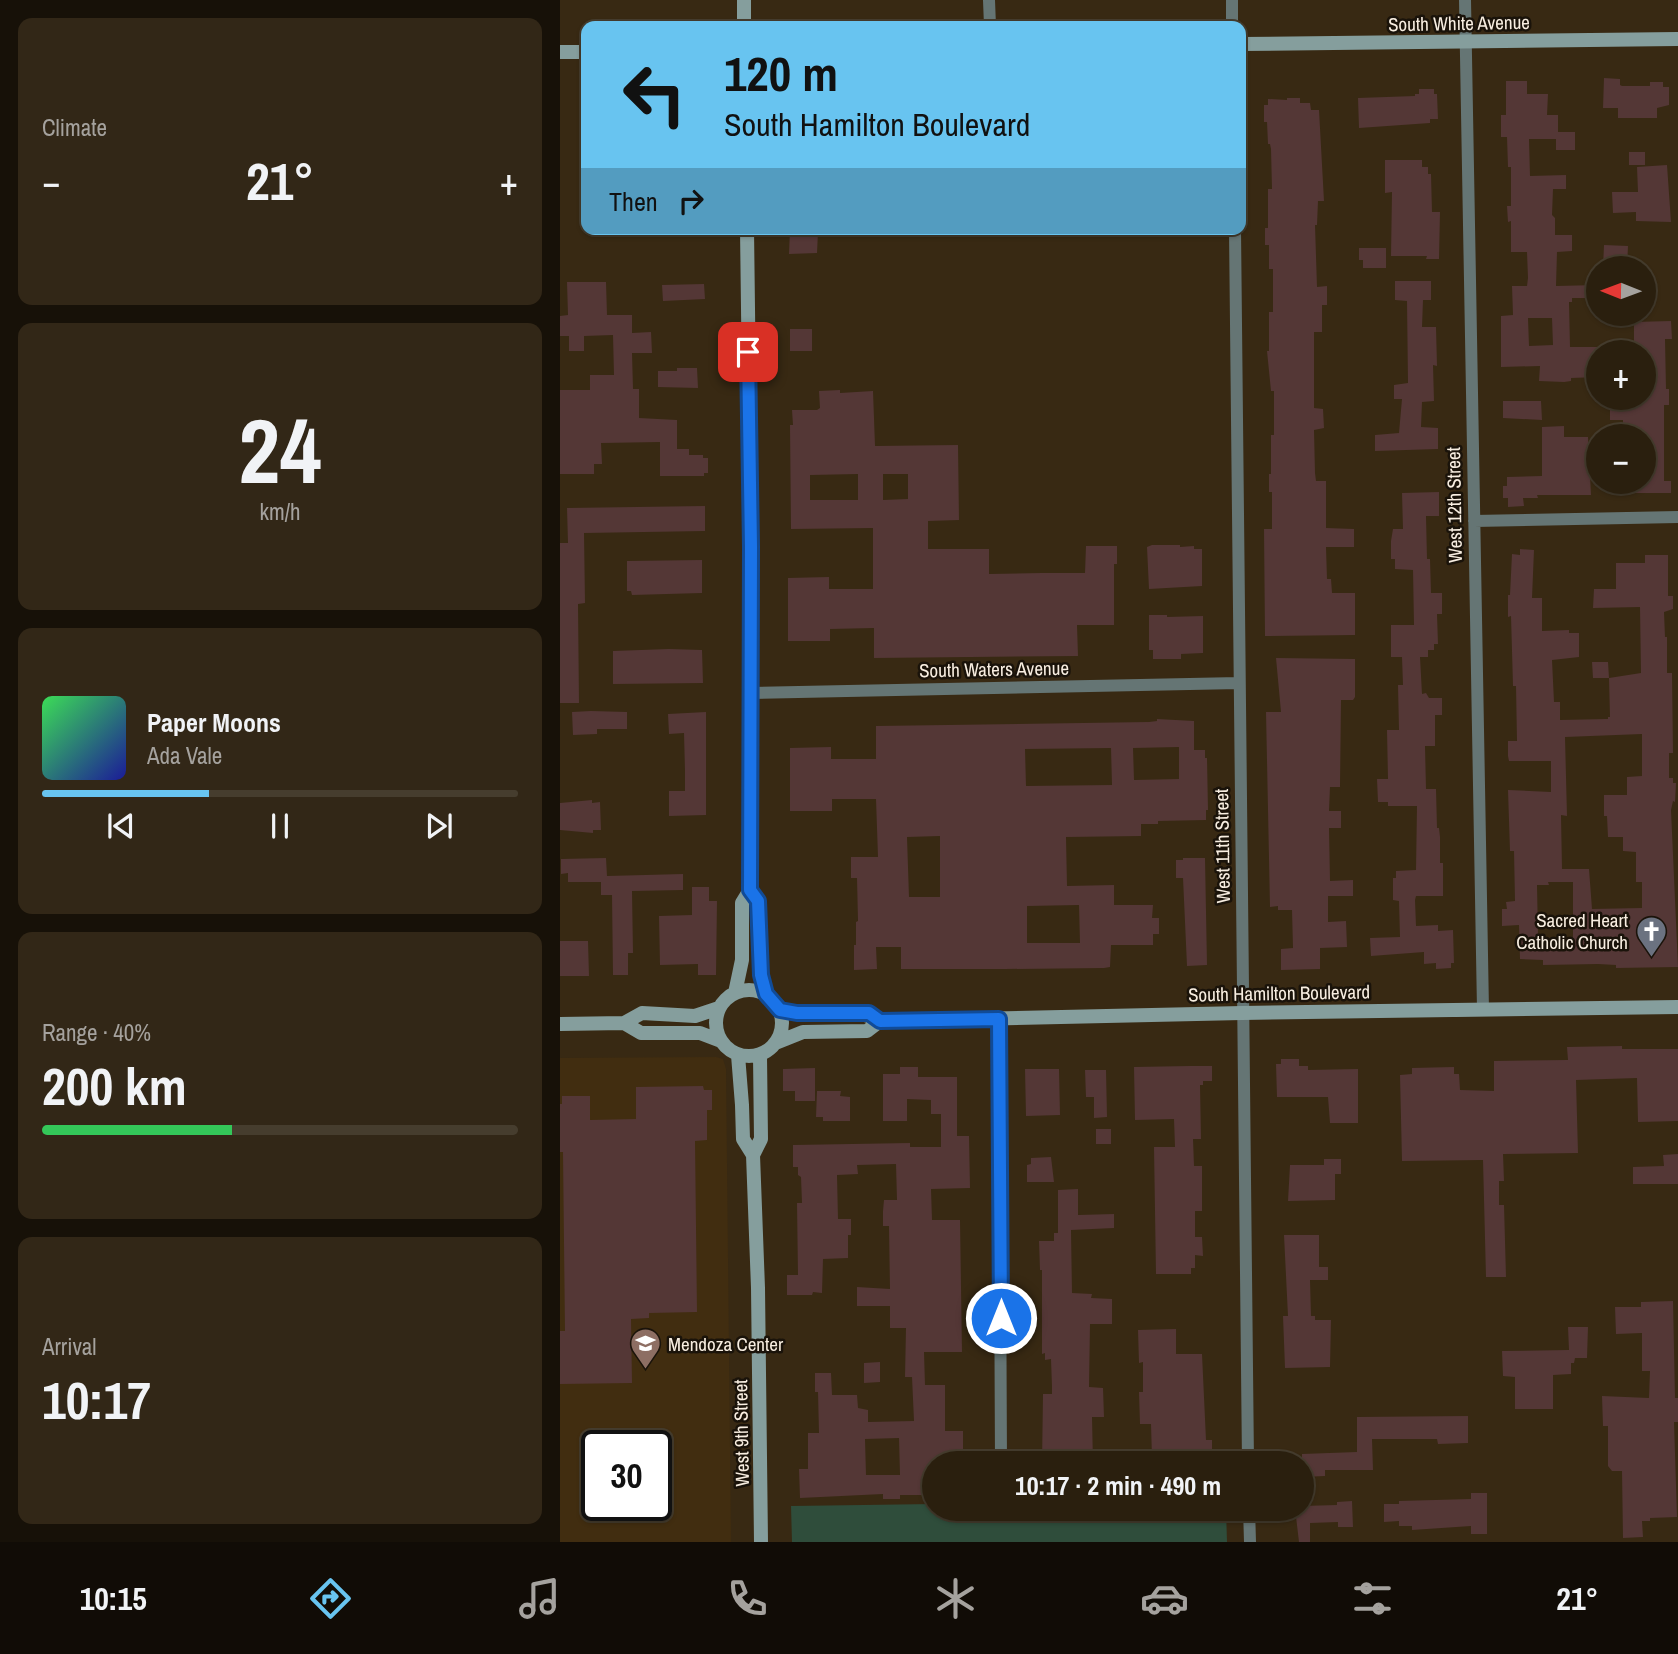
<!DOCTYPE html>
<meta charset="utf-8">
<style>
:root{--surface:#2a1f0e;--page:#322717;--text:#f1f3f6;--muted:#a5a29e;--line:#463d2e;--accent:#68c4f0}
body{margin:0;font-family:"Archivo Narrow",sans-serif;background:var(--page);color:var(--text);height:100vh;display:flex;flex-direction:column;font-size:26px;white-space:nowrap}
*{box-sizing:border-box;margin:0}
p{font-size:23px;color:var(--muted)}
.icon{flex:none;width:38px;height:38px;fill:none;stroke:currentColor;stroke-width:2;stroke-linecap:round;stroke-linejoin:round}
.map{position:relative;flex:1;overflow:hidden}
.details{display:flex;flex-direction:column;gap:18px;padding:18px;background:#171108;width:560px}
.details>*{flex:none}
.top-card{position:absolute;left:21px;top:21px;width:665px;height:214px;border-radius:14px;box-shadow:0 2px 5px #0004,0 0 0 2px var(--line);background:#68c4f0;color:#111;overflow:hidden}
.needle{width:46px;rotate:271deg}
.fabs{position:absolute;left:1026px;top:256px;display:grid;gap:14px}
.fabs a{display:grid;place-items:center;width:70px;height:70px;border-radius:50%;background:var(--surface);box-shadow:0 2px 5px #0004,0 0 0 2px var(--line);font-size:35px}
.speed{position:absolute;left:21px;top:1430px;display:flex;gap:14px;font-size:35px;font-weight:700;text-align:center}
.speed>*{display:grid;place-content:center;width:91px;height:91px;border-radius:50%;background:var(--surface);box-shadow:0 2px 5px #0004,0 0 0 2px var(--line);line-height:1}
.speed .limit{border:4px solid #111;border-radius:10px;background:#fff;color:#111}
.pin{position:absolute;display:grid;place-items:center;width:60px;height:60px;color:#fff;margin:-30px;border-radius:14px;box-shadow:0 4px 10px #0006}
.me{position:absolute;width:77px;margin:-38px;rotate:0deg;stroke-linejoin:round;filter:drop-shadow(0 0 5px #0008)}
.turn{display:flex;align-items:center;gap:24px;height:147px;padding:0 28px;font-size:32px}
.turn .icon{width:91px;height:91px;stroke-width:2.5}
.turn b{display:block;font-size:49px;line-height:60px}
.then{display:flex;align-items:center;height:66px;padding:0 28px;background:#0003;gap:14px;font-size:26px}
.big{font-size:52px;font-weight:700;line-height:1.1}
.details .widget{flex:1;display:flex;flex-direction:column;justify-content:center;gap:10px;min-width:0;padding:0 24px;border-radius:14px;background:var(--page)}
.details .dial{align-items:center;gap:0}
.dial b{font-size:91px;line-height:1}
.song{display:flex;align-items:center;gap:21px}
.cover{width:84px;height:84px;border-radius:10px;background:linear-gradient(135deg,hsl(130 70% 55%),hsl(240 70% 35%))}
.played{height:7px;border-radius:4px;background:linear-gradient(90deg,var(--accent) 35%,var(--line) 35%)}
.keys{display:flex;justify-content:space-around;direction:ltr}
.heat{display:flex;justify-content:space-between;align-items:center;font-size:38px;direction:ltr}
.charge{height:10px;border-radius:5px;background:linear-gradient(90deg,#34c759 40%,var(--line) 0)}
.trip{position:absolute;left:362px;top:1451px;width:392px;height:70px;border-radius:35px;background:var(--surface);box-shadow:0 2px 5px #0004,0 0 0 2px var(--line);font-weight:700;line-height:70px;text-align:center}
.tab-bar{display:flex;height:112px;justify-content:space-around;align-items:center;background:#110c06;color:var(--muted)}
.tab-bar .icon{width:49px;height:49px}
.tab-bar .on{color:var(--accent)}
.tab-bar b{font-size:32px;color:var(--text)}
main{display:flex;flex:1;min-height:0}
.map>svg:first-child{display:block}
.built{fill:#412d10;fill-rule:evenodd}
.green{fill:#2f4d3b}
.building{fill:#543736;fill-rule:evenodd}
.lines{fill:none;stroke-linecap:round;stroke-linejoin:round}
.street{stroke:#657574;stroke-width:12}
.secondary{stroke:#859e9d;stroke-width:14}
.route-casing{stroke:#114b97;stroke-width:18}
.route{stroke:#1a73e8;stroke-width:12}
.labels{text-anchor:middle;dominant-baseline:central;stroke-width:5;stroke-linejoin:round;paint-order:stroke}
.street-label{font-size:19px;fill:#f8eee1;stroke:#1a130a}
.poi-label{font-size:19px;fill:#f8eee1;stroke:#1a130a;text-anchor:end}
</style>
<main>
<section class="details">
<div class="widget"><p>Climate</p>
<div class="heat"><a>−</a><b class="big">21°</b><a>+</a></div>
</div>
<div class="widget dial"><b>24</b><p>km/h</p></div>
<div class="widget">
<div class="song"><i class="cover"></i><div><b>Paper Moons</b><p>Ada Vale</p></div></div>
<div class="played"></div>
<div class="keys"><svg class="icon" aria-label="previous" viewBox="0 0 24 24"><path d="M18 5L8 12l10 7zM5 5v14"/></svg><svg class="icon" aria-label="pause" viewBox="0 0 24 24"><path d="M8 5v14M16 5v14"/></svg><svg class="icon" aria-label="next" viewBox="0 0 24 24"><path d="M6 5l10 7-10 7zM19 5v14"/></svg></div>
</div>
<div class="widget"><p>Range · 40%</p><b class="big">200 km</b><div class="charge"></div></div>
<div class="widget"><p>Arrival</p><b class="big">10:17</b></div>
</section>
<div class="map">
<svg width="1118" height="1542" viewBox="0 0 1118 1542">
<rect width="100%" height="100%" fill="#382913"/>
<!-- built -->
<path class="built" d="M156,1057L163,1059L166,1069L171,1542H0V1058ZM37,1446H96V1505H37Z"/>
<!-- green -->
<path class="green" d="M374,1504V1508L666,1509L667,1542H232L231,1506Z"/>
<!-- building -->
<path class="building" d="M1044,78L1060,79V85L1062,86H1090V82H1103V87H1109V105L1097,108V118H1058V108H1043Z
M946,81H967V94H988L987,115H998V132H1015V150H996V139H969L970,176L1006,175V189H993L992,215L995,218V235H1012V251L997,252L996,286L1038,285V298H1012V302H1009L1010,347H1038V377L1011,378V381L1004,382L979,381L980,366L941,367V316L953,315L952,286H967L968,278L967,252H951V221L948,222L947,206H951V167H948L947,137H941V115H946ZM968,318H992L993,345L969,346Z
M859,89H874V94H877L878,119H870V123L799,128L798,98L855,96V94H859Z
M727,98H740V103H750L751,110H759L764,201H758L757,225H755L757,287L767,286V305H762V332H754V408L763,409L764,428L754,430L755,473L756,481H766V528L794,529V547H766L767,579H771L772,593H795V635L705,636L704,529H712V492H709V474H711V435H714V391H711L707,351H709V312H713V269H709V245H705V228H708V189H712L711,149L710,144H708L707,122H704V105H708V99L727,100Z
M1069,152H1085V165H1069Z
M825,160H862V167H868V174H871L872,212H880L879,259H866L867,256H831L832,192L825,193Z
M1107,165L1111,222L1076,221V212L1053,213L1052,192H1078L1077,167Z
M230,229H251V232H258L257,253L229,254Z
M1044,245L1068,246L1067,268H1043Z
M799,248H826V268H803V260H799Z
M835,281H871V300H863L862,327H876L877,366L873,365L874,401L862,402L861,427L878,428V449L815,451V435L839,433L842,399H834V385L848,383L847,301L835,300Z
M7,282H46L47,315H72V333L91,332L92,353H72L73,389H79V418L117,420V449H129V455H143V458H148V473H144V476H100V442L41,443L42,464H34V474H0V390H30V375H54L53,335L24,336V351H9V336H0V316L8,315Z
M144,284L145,299L103,301L102,285Z
M1111,321L1112,339H1105L1106,389H1109V405H1104V481H1111V493H1061V481H1083V436H1063V420H1050V403H1053V397H1083V352H1074V322Z
M230,329H252V351H230Z
M117,368H137L138,388L98,387V371H117Z
M280,390V393L313,391L315,446L398,445L399,520L368,521V549H429V574L482,573H525L526,546H557V564H554V625H517L518,656L314,658V628L270,629V641H228V578L269,577V589H313V528L231,529L230,425H233L232,410H257L260,408L259,391ZM298,474V500H250V475ZM323,474H348V499L323,500Z
M943,401H981L982,420L943,418Z
M1004,426V437H1028L1031,495H977L978,498H963L964,506L948,507V498H943V486H947V477L982,476V427Z
M879,492V516H866L867,559H870L871,593H882V614H877L878,644H874V650H868V657H860L862,694L866,693L869,698H882V715H875V746H865L866,789H876L877,828H879L880,837V863H883V896H856L855,900L856,926L878,925V931L893,930L894,963H891V968L876,969V963L864,964V952L811,956L810,938L840,937L839,901L833,900V878H836V871L856,870L857,806H828V802H818L817,779H828L827,730H839L838,685H843L842,657H831V625H854L853,570L835,569V559H831V541L833,529H843L842,493Z
M145,506V531L24,533L25,603L18,604L19,703H0V543H8L7,508Z
M592,545H620V547L634,546V549H642V586L589,589L587,547Z
M960,549L974,550L972,598H982V631L1009,630V633H1019V657L992,660L994,702H1000V720L1048,719V717H1050L1049,678L1081,673L1080,607L1033,608L1034,589H1056V563H1085V555H1108V596H1113V609L1104,612L1105,637H1107V673H1112L1113,753H1109V778H1113V783H1116L1115,802L1113,801L1111,810L1118,967L1056,968V965L1038,964L983,965V960L960,959L959,925L942,926V909H947L946,902L955,901L954,851H950L948,790L991,792V761H949L948,756V741H957L956,686H953L951,616L948,617V595H950L952,554L960,555ZM1082,734V776L1067,777V795H1044V816H1047L1048,837H1063V851L1076,852V882H1082V908L1032,909L1029,869H1002L1001,815L1007,816L1005,737ZM988,882H1013V940L984,942V936H978L977,885H989Z
M142,560V593L72,595L71,591H67V561Z
M589,615H607V617L643,616V653L621,654V659H593V650H589Z
M109,649L142,650L143,683L53,684V651Z
M716,658L795,659V697L793,700H781L780,787H770L769,811H781V828H769L770,881L793,880V896H768V922L786,921L787,947L760,948V969L721,970V949L733,948L732,910H718V906L710,907L706,712H721Z
M1032,662H1048L1049,678H1033Z
M31,711L67,712V729H37V734L13,735L12,712Z
M146,712V815L109,816V791H125V771L124,733L109,734L108,714Z
M597,719L634,721V750H645V758H647L648,810H646V820L598,821V824H581V836L506,837L507,886L554,885V905H593L592,918H599V934H593V945H551L550,967L544,968L445,969H341V947H316L317,969L294,970V945H296V922L298,921L297,878H291V857H318L316,799H272V811H230V748L271,747V759H316V726L589,722L597,721ZM619,747V779L574,780L573,748ZM551,748L552,785L466,786L465,749ZM380,836V897H349L347,837ZM519,905L520,943H467V906Z
M32,800V803L40,802L41,830H33V833L0,830V803Z
M46,858L47,876L123,874V890L72,891L73,953H68V975H53L52,895H41V882H8V873L1,874V859Z
M623,858H645L647,965L627,966L623,878H616V860H623Z
M132,887H149V901H157L156,975H138V964L100,965L99,916L132,915Z
M0,941H28L29,976H0Z
M1062,1046V1049H1118V1121L1078,1122L1077,1078L1016,1080L1018,1153L943,1154L944,1181H939V1205H944L946,1277H926L923,1160L842,1161L840,1075L852,1074V1068L894,1067V1074H899L900,1090L934,1091V1061L1008,1060L1007,1047Z
M721,1059H739V1066H748V1070L798,1069V1123H770L768,1097H717L716,1064H721Z
M630,1066H652V1081H643V1085H640L641,1139H633L634,1166H642V1211H635V1237H642L643,1256L635,1255V1268H631V1274H596L594,1147H615L614,1119L575,1120L574,1067Z
M340,1067H358V1077H397V1136H409L410,1188L371,1189L372,1220H400L402,1352H364L365,1385H385V1431H403V1457L402,1463H374V1495H340V1499H323V1494L240,1498L239,1469H248V1433H259L258,1392H255V1373H271L272,1395H297L298,1408L308,1410V1422L354,1421L352,1377H345L346,1328H330V1306H297V1287L330,1289L329,1226H323V1211L324,1200H337L336,1164L297,1165L298,1174L277,1175L278,1219H291V1235H288V1258L263,1259L262,1293L253,1292L252,1295H227V1275H238L237,1203H242L241,1177L238,1175V1167H233V1145L350,1143V1147H381V1114H371V1100L347,1099V1121H323V1074H340ZM339,1438L340,1475H306L305,1439Z
M255,1068V1101H235V1091H223V1069Z
M465,1069H499L500,1115L466,1116Z
M525,1070H546L547,1117L534,1118V1097H526Z
M143,1086L144,1090H152V1110H147V1140L135,1141L137,1312L89,1313V1318L71,1319L72,1383L0,1384V1331H5L3,1152H0V1104H2V1096H30V1120L76,1119V1087Z
M257,1091H281L280,1096L290,1097V1121H263V1117H256Z
M536,1129H551V1144H536Z
M1118,1154V1184H1073V1167L1104,1166L1103,1155Z
M491,1157L494,1182H467V1165L471,1164V1158Z
M764,1159H781V1174H775V1200L728,1201L730,1165H764Z
M518,1189V1215L554,1214V1228L511,1230L512,1293L532,1294L531,1298L552,1299V1324H530L529,1387L543,1388L544,1417H532L533,1463H482L483,1394H492V1387L491,1359L485,1360V1353L482,1354V1270H480L479,1241H494V1233H498V1190Z
M724,1235H759V1267H768V1280H750L751,1316H755V1320H771L770,1367L725,1368L723,1316H728Z
M1113,1301L1115,1398H1118V1422H1114L1117,1517L1090,1518V1521H1082L1083,1537L1063,1538L1062,1471H1052L1048,1466V1426H1043L1042,1396L1089,1398L1090,1371H1082V1333L1056,1334L1055,1307H1081V1302Z
M1008,1327H1028L1027,1358H1015L1014,1363H1011V1374L993,1375V1409H955V1377L943,1376L942,1351L1009,1350Z
M616,1329V1354H642L646,1440H652V1457L592,1458L591,1424H580L579,1392H583V1362L579,1363L578,1330Z
M320,1362V1382L304,1383V1363Z
M908,1416V1443L878,1444L877,1439H812L813,1470H765V1476L742,1477V1454L797,1452V1417Z
M911,1493H927V1534H911V1526L852,1530V1526H839V1521L824,1522V1504H839V1501L911,1499Z
M792,1501L793,1527H778V1522L750,1523V1542H739L735,1508H742V1506L777,1505V1502Z"/>
<g class="lines">
<!-- street -->
<path class="street" d="M429,0L430,26
M672,0V26
M905,0L923,1010
M675,229L688,1463
M914,521L1118,517
M190,693L679,683
M439,1019L441,1463
M689,1508L690,1542"/>
<!-- secondary -->
<path class="secondary" d="M184,0V26
M681,44L1118,39
M0,52H26
M190,890L198,901L201,975L206,994
M156 1023a33 33 0 1 1 66 0a33 33 0 1 1-66 0Z
M175,993L182,960V903L190,890L191,547L187,229
M220,1010C250,1015 296,1006 320,1021L682,1013L1118,1007
M64,1023L81,1033H140L161,1041
M0,1024L64,1023L82,1013L135,1016L159,1008
M218,1042L243,1032L307,1031L320,1021
M178,1055L182,1105L183,1139L193,1155L198,1288L201,1542
M193,1155L201,1139L200,1056"/>
</g>
<g class="lines">
<defs>
<path id="route" d="M188,352L191,547L190,890L198,901L201,975L206,994L220,1010L237,1013H309L320,1021L439,1019L441,1318"/>
</defs>
<!-- route casing -->
<use href="#route" class="route-casing"/>
<!-- route -->
<use href="#route" class="route"/>
</g>
<!-- icons -->
<defs>
<symbol id="church-pin" viewBox="-11 -11 22 30"><path d="M0 17L-7.5 6A9.5 9.5 0 1 1 7.5 6Z" fill="#6b7280" stroke="#1a130a"/><path d="M-1.2-6h2.4v3.5h3.3v2.4h-3.3V6h-2.4V-.1h-3.3v-2.4h3.3Z" fill="#fff"/></symbol>
<symbol id="school-pin" viewBox="-11 -11 22 30"><path d="M0 17L-7.5 6A9.5 9.5 0 1 1 7.5 6Z" fill="#8d6e63" stroke="#1a130a"/><path d="M0-5L7-2L0 1L-7-2ZM-4 1L0 2.5L4 1V4Q0 6-4 4Z" fill="#fff"/></symbol>
</defs>
<g fill-rule="evenodd">
<use href="#church-pin" x="1074" y="914" width="35" height="47"/>
<use href="#school-pin" x="68" y="1326" width="35" height="47"/>
</g>
<g class="labels">
<!-- street labels -->
<g class="street-label">
<text transform="translate(899 23) rotate(-1)">South White Avenue</text>
<text transform="translate(894 505) rotate(-91)">West 12th Street</text>
<text transform="translate(434 669) rotate(-1)">South Waters Avenue</text>
<text transform="translate(662 846) rotate(-91)">West 11th Street</text>
<text transform="translate(719 993) rotate(-1)">South Hamilton Boulevard</text>
<text transform="translate(181 1433) rotate(-91)">West 9th Street</text>
</g>
<!-- poi labels -->
<g class="poi-label">
<text x="1068" y="920">Sacred Heart<tspan x="1068" dy="22">Catholic Church</tspan></text>
<text x="108" y="1344" text-anchor="start">Mendoza Center</text>
</g>
</g>
</svg>
<div class="fabs">
<a><svg class="needle" viewBox="-14 -14 28 28"><path d="M0-13l5 13h-10z" fill="#e53935"/><path d="M0 13l5-13h-10z" fill="#a5a29e"/></svg></a>
<a>+</a>
<a>−</a>
</div>
<div class="speed"><div class="limit">30</div></div>
<div class="pin" style="left:188px;top:352px;background:#d93025"><svg class="icon" aria-label="arrive" viewBox="0 0 24 24"><path d="M6 21V4h12l-3 4 3 4H6"/></svg></div>
<svg class="me" style="left:441px;top:1318px" viewBox="-20 -20 40 40"><circle r="17" fill="#1a73e8" stroke="#fff" stroke-width="3"/><path d="M0-11L8 9 0 5-8 9z" fill="#fff"/></svg>
<div class="trip">10:17 · 2 min · 490 m</div>
<div class="top-card">
<div class="turn"><svg class="icon" aria-label="left" viewBox="0 0 24 24"><path d="M17 20v-9H6M10 6l-5 5 5 5"/></svg><div><b>120 m</b>South Hamilton Boulevard</div></div>
<div class="then">Then<svg class="icon" aria-label="right" viewBox="0 0 24 24"><path d="M7 20v-9h11M14 6l5 5-5 5"/></svg></div>
</div>
</div>
</main>
<nav class="tab-bar">
<b>10:15</b>
<svg class="icon on" aria-label="directions" viewBox="0 0 24 24"><path d="M12 3l9 9-9 9-9-9zM9 14v-3h6M13 9l2 2-2 2"/></svg>
<svg class="icon" aria-label="music" viewBox="0 0 24 24"><path d="M9 18V5l10-2v13"/><circle cx="6" cy="18" r="3"/><circle cx="16" cy="16" r="3"/></svg>
<svg class="icon" aria-label="phone" viewBox="0 0 24 24"><path d="M5 4h4l2 5-3 2q2 4 5 5l2-3 5 2v4C11 20 4 13 5 4z"/></svg>
<svg class="icon" aria-label="climate" viewBox="0 0 24 24"><path d="M12 3v18M4 7l16 10M4 17L20 7"/></svg>
<svg class="icon" aria-label="car" viewBox="0 0 24 24"><path d="M5 17H2v-5l4-1 3-4h7l3 4 3 1v5h-3M9 17h6M6 11h13"/><circle cx="7" cy="17" r="2"/><circle cx="17" cy="17" r="2"/></svg>
<svg class="icon" aria-label="filters" viewBox="0 0 24 24"><path d="M4 7h16M4 17h16"/><circle cx="9" cy="7" r="2"/><circle cx="15" cy="17" r="2"/></svg>
<b>21°</b>
</nav>
